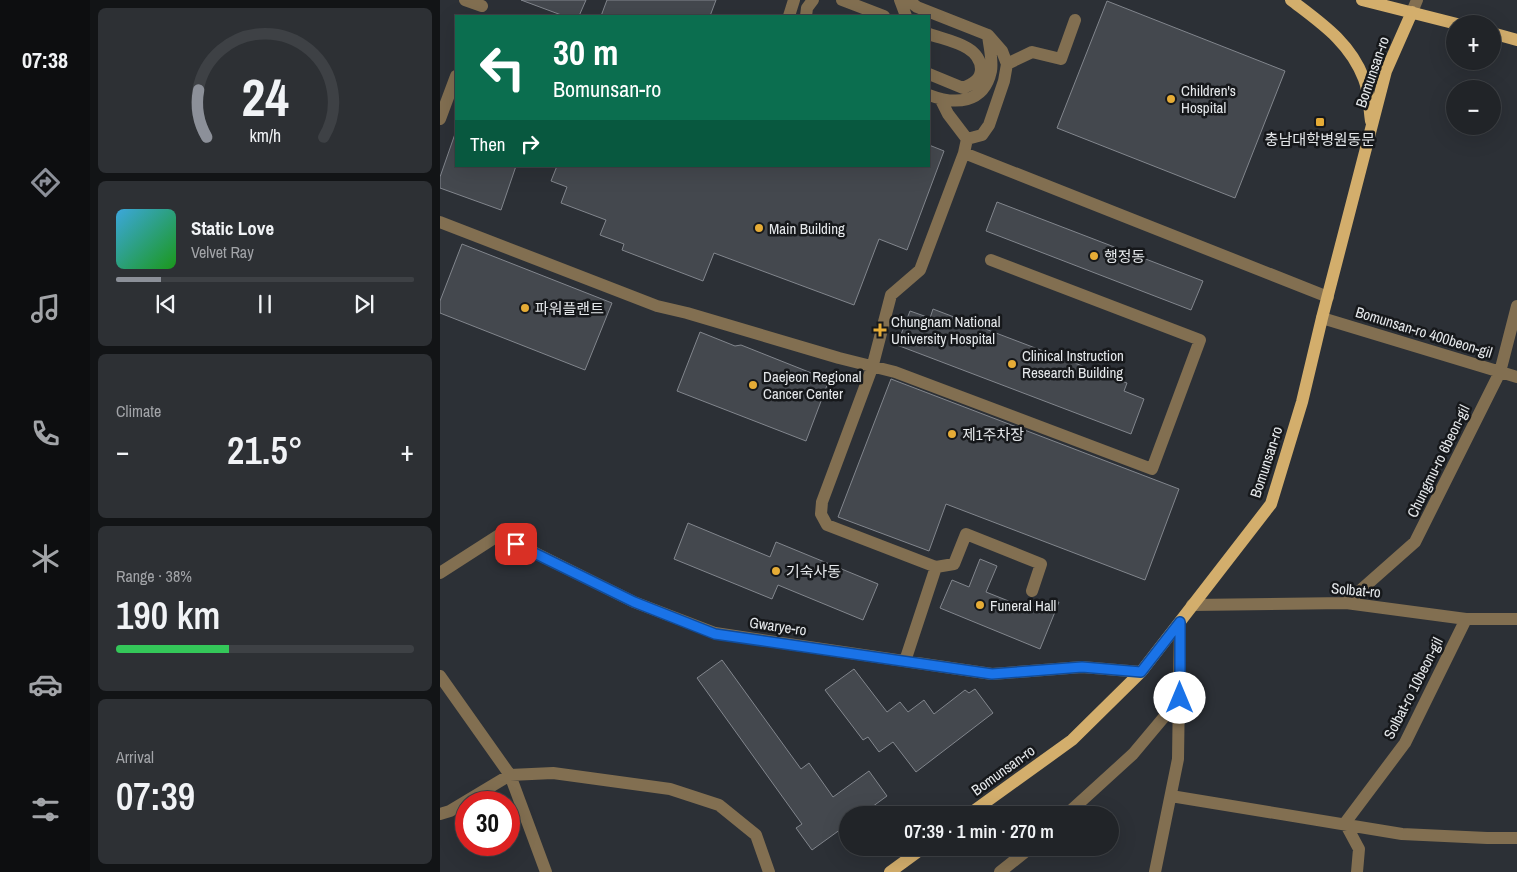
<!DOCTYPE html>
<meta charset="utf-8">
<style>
:root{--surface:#212428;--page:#2d3034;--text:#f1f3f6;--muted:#a2a4a8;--line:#3e4145;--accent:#8c9099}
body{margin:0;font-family:"Archivo Narrow","Noto Sans KR",sans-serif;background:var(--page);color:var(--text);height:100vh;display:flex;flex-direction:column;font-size:19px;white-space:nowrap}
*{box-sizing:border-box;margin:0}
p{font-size:16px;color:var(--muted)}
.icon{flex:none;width:28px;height:28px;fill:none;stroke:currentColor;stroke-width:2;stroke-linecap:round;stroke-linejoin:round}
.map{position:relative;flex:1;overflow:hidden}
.side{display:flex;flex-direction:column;gap:8px;padding:8px;background:#121416;width:350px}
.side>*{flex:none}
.hud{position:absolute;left:15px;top:15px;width:475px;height:152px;border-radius:0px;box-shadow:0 5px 20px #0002,0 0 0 1px var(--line);background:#0b6e4f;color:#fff;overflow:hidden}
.buttons{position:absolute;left:1006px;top:15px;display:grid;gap:10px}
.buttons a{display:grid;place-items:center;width:55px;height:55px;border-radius:50%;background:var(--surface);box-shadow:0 5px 20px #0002,0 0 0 1px var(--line);font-size:25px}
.speed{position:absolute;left:15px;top:791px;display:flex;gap:10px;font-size:25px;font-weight:700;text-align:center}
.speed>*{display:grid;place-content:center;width:65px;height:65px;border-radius:50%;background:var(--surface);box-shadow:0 5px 20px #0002,0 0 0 1px var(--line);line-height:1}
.speed .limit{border:8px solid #d22;background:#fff;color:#111}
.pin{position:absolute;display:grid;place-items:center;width:42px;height:42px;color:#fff;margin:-21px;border-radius:10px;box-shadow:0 2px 8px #0006}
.me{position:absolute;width:55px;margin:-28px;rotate:0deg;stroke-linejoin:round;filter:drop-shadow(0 0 4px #0008)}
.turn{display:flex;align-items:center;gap:18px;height:105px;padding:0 15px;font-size:22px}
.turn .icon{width:65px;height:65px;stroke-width:2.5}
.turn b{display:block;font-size:35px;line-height:42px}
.then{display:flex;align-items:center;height:48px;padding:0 15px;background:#0003;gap:10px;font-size:19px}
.big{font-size:38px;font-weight:600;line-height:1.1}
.side .card{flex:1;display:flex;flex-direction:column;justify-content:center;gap:8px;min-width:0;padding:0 18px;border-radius:8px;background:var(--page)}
.side .dial{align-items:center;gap:0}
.dial svg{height:130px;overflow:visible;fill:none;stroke:var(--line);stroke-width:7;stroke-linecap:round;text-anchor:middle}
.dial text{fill:var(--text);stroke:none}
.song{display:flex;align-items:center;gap:15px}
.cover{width:60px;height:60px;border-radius:8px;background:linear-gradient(135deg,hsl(200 70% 55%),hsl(120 70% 35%))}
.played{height:5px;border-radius:2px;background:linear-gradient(90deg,var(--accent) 15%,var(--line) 15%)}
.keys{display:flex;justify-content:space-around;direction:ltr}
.heat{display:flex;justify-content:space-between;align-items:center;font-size:28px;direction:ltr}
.charge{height:8px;border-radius:4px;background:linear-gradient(90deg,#34c759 38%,var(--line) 0)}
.trip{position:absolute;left:399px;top:806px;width:280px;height:50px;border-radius:25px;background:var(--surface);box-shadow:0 5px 20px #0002,0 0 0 1px var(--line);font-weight:600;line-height:50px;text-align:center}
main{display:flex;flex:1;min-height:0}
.menu{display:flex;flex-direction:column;width:90px;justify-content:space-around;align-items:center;background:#0d0e10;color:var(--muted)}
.menu .icon{width:35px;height:35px}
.menu .on{color:var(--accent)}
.menu b{font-size:22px;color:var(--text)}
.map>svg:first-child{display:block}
.building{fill:#44484e;stroke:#82868d}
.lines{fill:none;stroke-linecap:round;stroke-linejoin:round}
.minor{stroke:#826f51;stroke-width:12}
.major{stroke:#d3ae6c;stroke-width:12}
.route-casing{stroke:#114b97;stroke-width:12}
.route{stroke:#1a73e8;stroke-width:9}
.poi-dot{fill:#e6ac36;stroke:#16181b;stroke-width:2}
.labels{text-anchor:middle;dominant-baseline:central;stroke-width:5;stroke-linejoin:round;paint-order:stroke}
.street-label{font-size:15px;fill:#e5e8eb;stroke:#16181b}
.poi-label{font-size:15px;fill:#e5e8eb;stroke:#16181b;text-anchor:start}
</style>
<main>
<nav class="menu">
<b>07:38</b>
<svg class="icon on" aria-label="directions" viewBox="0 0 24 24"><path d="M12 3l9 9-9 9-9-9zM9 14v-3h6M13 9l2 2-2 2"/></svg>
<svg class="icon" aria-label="music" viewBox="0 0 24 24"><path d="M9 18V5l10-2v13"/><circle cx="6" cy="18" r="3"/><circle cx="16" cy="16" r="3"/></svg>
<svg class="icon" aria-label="phone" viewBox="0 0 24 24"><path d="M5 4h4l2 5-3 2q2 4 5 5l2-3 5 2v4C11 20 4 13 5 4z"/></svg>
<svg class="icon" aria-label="climate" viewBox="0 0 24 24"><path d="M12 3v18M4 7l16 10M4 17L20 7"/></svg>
<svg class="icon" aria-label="car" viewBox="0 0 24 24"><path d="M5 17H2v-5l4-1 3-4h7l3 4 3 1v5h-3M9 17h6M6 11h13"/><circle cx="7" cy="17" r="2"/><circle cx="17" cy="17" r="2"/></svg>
<svg class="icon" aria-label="filters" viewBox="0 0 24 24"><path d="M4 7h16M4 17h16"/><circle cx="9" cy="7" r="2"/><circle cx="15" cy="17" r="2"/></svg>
</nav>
<section class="side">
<div class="card dial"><svg viewBox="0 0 100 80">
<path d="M14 69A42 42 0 1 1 86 69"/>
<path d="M14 69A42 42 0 0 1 9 40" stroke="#8c9099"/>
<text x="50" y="56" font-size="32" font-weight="700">24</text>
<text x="50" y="72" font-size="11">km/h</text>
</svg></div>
<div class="card">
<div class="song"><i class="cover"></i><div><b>Static Love</b><p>Velvet Ray</p></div></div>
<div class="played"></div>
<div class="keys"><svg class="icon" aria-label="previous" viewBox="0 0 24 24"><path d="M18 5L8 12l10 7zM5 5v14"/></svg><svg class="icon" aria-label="pause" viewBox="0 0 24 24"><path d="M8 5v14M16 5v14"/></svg><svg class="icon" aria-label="next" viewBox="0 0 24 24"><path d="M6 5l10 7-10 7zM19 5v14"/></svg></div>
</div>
<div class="card"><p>Climate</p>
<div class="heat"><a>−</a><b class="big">21.5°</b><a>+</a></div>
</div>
<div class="card"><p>Range · 38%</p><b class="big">190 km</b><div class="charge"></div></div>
<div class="card"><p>Arrival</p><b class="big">07:39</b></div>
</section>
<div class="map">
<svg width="1077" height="872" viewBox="0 0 1077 872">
<rect width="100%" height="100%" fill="#2c3036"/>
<!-- building -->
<path class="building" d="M81,0H146L139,16H124Z
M167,0H276L270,16H161Z
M667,1L845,71L795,198L617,128Z
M16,131V166H76L61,210L0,188V177Z
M489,145L504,151L467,250L439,239L414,305L274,253L263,281L182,250L184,244L160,235L166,220L121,203L127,187L111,181L117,166H489Z
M557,202L763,281L751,310L546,231Z
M22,244L172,303L145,370L0,313V301Z
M493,309L687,383L684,391L704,399L691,434L457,345L470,311L490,318Z
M260,332L295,346L301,345L389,380L366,441L237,391Z
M451,379L739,489L705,580L506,504L489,551L398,517Z
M248,523L330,557L336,542L438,584L423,620L338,585L332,599L234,559Z
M540,559L557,566L546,592L586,608L619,602L600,649L500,608L512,580L529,587Z
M282,660L361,769L369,763L393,797L429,771L447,796L421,815H408V824L372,850L356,828L362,824L257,678Z
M414,669L447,712L460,702L468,712L484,700L494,714L525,690L529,693L535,689L553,713L476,772L453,742L439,752L428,737L423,740L385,690Z"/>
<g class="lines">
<!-- minor -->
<path class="minor" d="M25,0L42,6
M402,0L444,16
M460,0L466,16
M468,0L477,7L548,35L562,51L567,64L564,81L549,125L542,135L527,139
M972,12L977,0
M349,16L354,0
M366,16L367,8L373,0
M489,34C508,41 540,45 541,69C541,80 532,84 523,88L489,74
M567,64L592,52L621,59L635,20
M489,95C515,105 544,104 551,71C553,60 549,46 548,35
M0,119L16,76
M524,153L888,297
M0,222L217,306L247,313L399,358L455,372L712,469L760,340L551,260
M882,318L1077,377
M496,567L514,564L526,534L601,564L592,591
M0,573L59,535L194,602L275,633L552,674L642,667L701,672
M906,603L975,542L1060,372L1077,306
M752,605L906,603L1026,619H1077
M465,661L496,567L387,525L381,514L382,502L432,368L451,295L480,270L524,153L527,139L508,114L501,100
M0,676L70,775L106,872
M731,796L962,834L1047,838H1077
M0,814L10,811L70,775L113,773L230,789L279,805L316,835L329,872
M626,815L693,754L740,698
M560,872L590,848
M715,872L738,759L740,622
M917,872L919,849L905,823L965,743L1026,619"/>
<!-- major -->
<path class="major" d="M851,0C881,23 910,42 924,79C929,91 929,108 931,121
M922,0L1017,24
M1052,33L1077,40
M528,815L632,740L701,672L831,504L862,402L882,318L946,71L972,12
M450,872L483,848"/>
</g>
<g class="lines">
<defs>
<path id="route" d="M76,544L194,602L275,634L552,674L642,667L701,672L740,622V698"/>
</defs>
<!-- route casing -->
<use href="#route" class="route-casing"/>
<!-- route -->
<use href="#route" class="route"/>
</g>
<!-- markers -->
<g class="poi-dot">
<circle cx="731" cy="99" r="5"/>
<rect x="875" y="117" width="10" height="10" rx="2.5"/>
<circle cx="319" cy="228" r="5"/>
<circle cx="654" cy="256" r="5"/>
<circle cx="85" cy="308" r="5"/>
<path d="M437.5 322.5h5v5h5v5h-5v5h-5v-5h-5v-5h5z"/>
<circle cx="572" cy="364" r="5"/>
<circle cx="313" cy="385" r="5"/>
<circle cx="512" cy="434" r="5"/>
<circle cx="336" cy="571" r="5"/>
<circle cx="540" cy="605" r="5"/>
</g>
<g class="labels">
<!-- street labels -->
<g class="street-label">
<text transform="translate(932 72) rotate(-71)">Bomunsan-ro</text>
<text transform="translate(984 332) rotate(17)">Bomunsan-ro 400beon-gil</text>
<text transform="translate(998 461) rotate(-64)">Chungmu-ro 6beon-gil</text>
<text transform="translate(826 462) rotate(-72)">Bomunsan-ro</text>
<text transform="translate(916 590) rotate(5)">Solbat-ro</text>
<text transform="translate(338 626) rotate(8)">Gwarye-ro</text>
<text transform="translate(973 688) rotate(-63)">Solbat-ro 10beon-gil</text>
<text transform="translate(563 770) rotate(-36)">Bomunsan-ro</text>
</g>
<!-- poi labels -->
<g class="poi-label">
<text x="741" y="90">Children's<tspan x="741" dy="17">Hospital</tspan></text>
<text x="880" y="139" text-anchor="middle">충남대학병원동문</text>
<text x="329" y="228">Main Building</text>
<text x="664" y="256">행정동</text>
<text x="95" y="308">파워플랜트</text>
<text x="451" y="321">Chungnam National<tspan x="451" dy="17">University Hospital</tspan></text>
<text x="582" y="355">Clinical Instruction<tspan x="582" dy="17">Research Building</tspan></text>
<text x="323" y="376">Daejeon Regional<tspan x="323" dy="17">Cancer Center</tspan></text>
<text x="522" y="434">제1주차장</text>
<text x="346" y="571">기숙사동</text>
<text x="550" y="605">Funeral Hall</text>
</g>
</g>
</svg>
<div class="buttons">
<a>+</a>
<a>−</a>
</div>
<div class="speed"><div class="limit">30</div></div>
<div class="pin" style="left:76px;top:544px;background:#d93025"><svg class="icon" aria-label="arrive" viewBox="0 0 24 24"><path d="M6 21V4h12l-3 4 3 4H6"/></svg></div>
<svg class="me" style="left:740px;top:698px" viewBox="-20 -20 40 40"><circle r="19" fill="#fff"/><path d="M0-13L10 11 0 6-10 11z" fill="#1a73e8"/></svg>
<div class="trip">07:39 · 1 min · 270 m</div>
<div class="hud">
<div class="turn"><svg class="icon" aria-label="left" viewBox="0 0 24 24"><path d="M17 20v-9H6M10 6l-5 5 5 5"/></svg><div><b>30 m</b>Bomunsan-ro</div></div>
<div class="then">Then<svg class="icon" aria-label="right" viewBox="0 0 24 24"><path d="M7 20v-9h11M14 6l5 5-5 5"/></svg></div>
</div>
</div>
</main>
